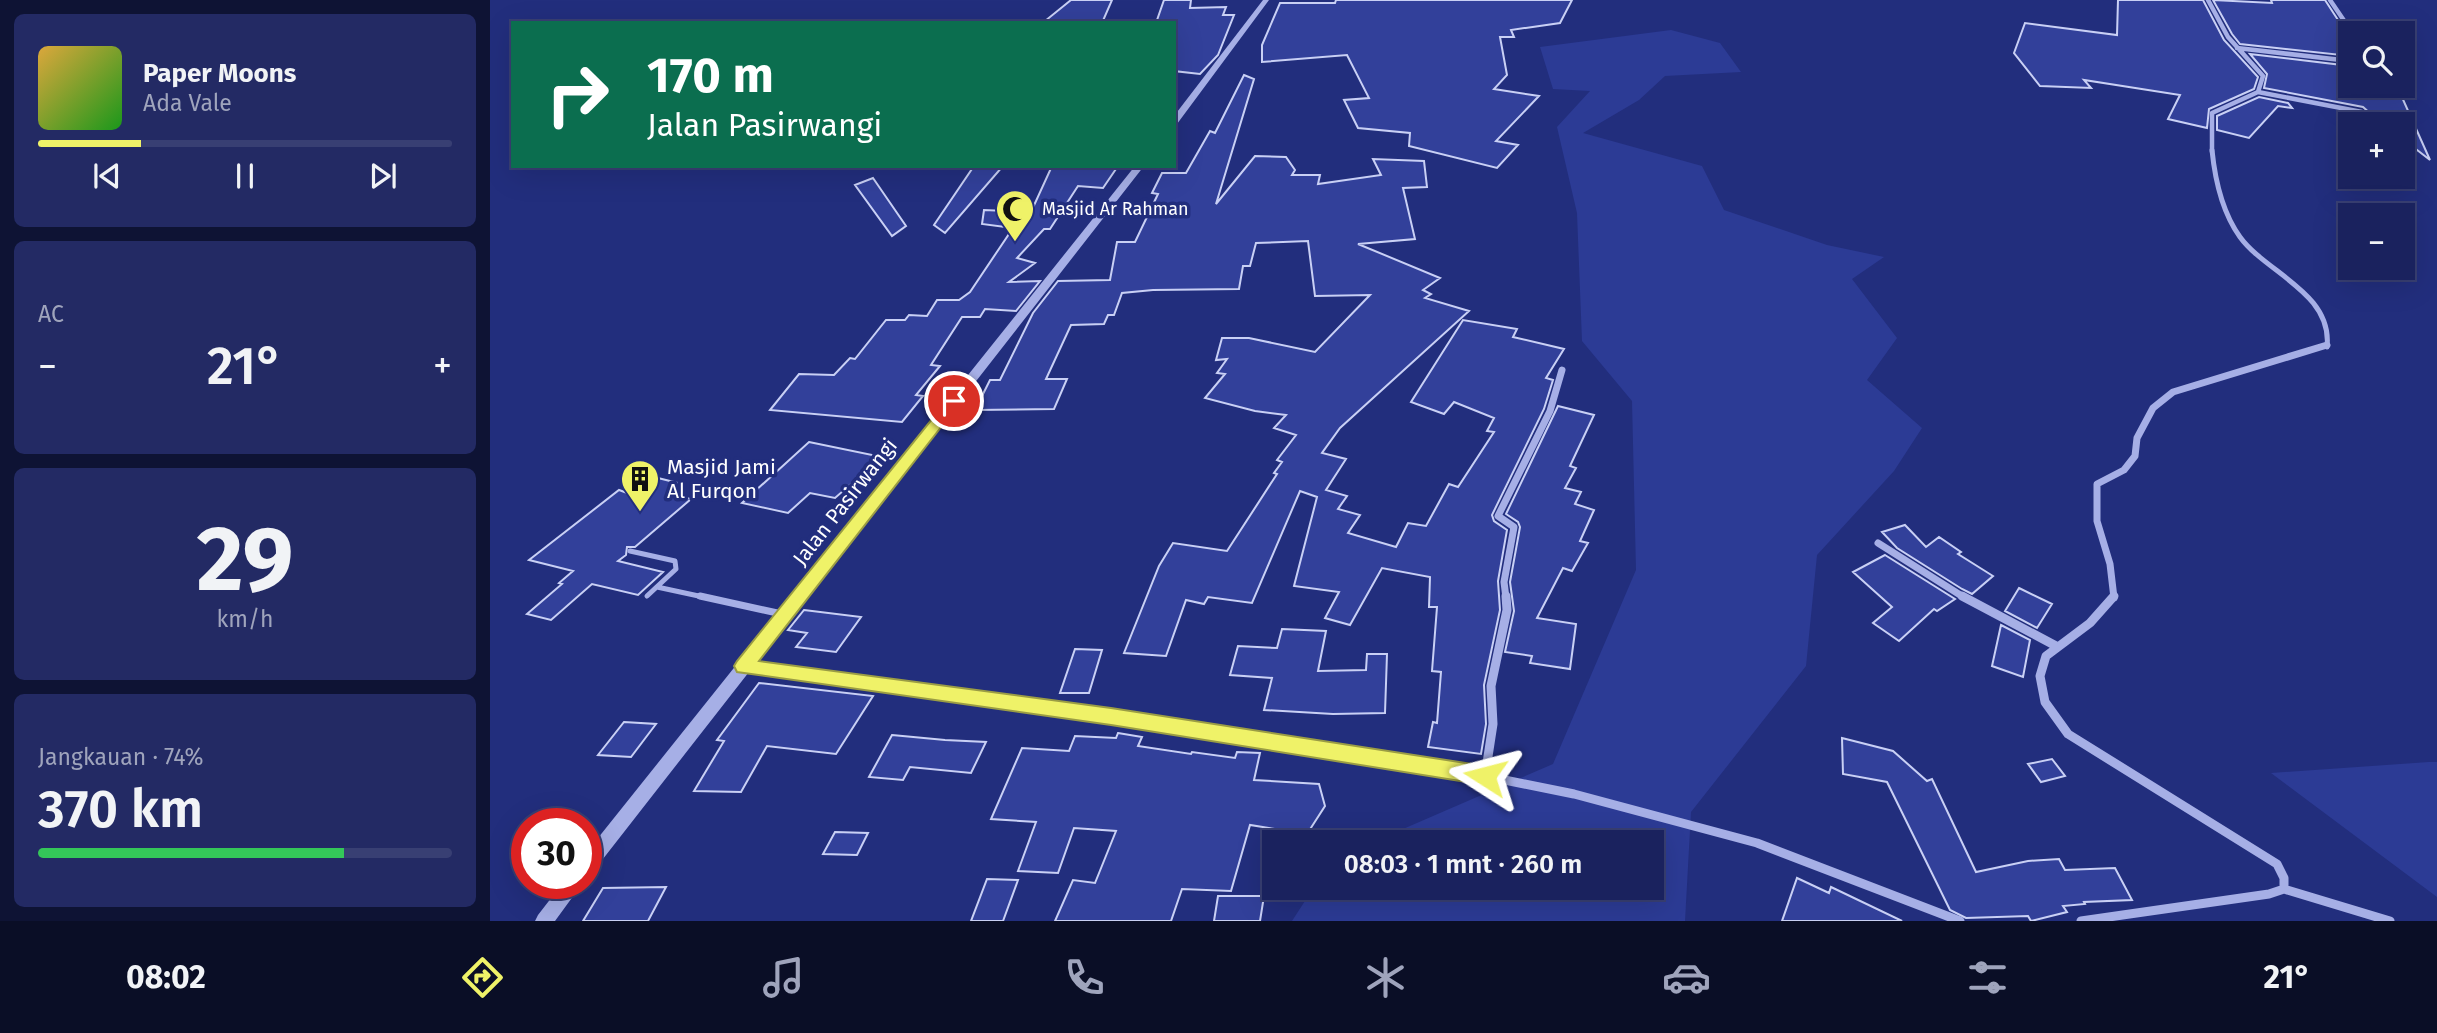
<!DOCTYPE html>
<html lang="id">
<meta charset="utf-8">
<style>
:root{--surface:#1a225e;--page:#232a64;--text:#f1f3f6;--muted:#9fa4bc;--line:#383f73;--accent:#eff268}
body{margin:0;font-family:"Fira Sans",sans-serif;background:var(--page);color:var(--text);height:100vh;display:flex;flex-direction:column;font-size:26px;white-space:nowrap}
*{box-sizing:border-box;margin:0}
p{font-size:23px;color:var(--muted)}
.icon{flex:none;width:38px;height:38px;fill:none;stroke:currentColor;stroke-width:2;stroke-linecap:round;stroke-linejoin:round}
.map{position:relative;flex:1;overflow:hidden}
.sheet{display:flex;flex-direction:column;gap:14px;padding:14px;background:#0e1334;width:490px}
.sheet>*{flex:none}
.guide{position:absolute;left:21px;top:21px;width:665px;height:147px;border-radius:0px;box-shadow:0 7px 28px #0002,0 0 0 2px var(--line);background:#0b6e4f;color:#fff;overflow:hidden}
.tools{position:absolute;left:1848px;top:21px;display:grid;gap:14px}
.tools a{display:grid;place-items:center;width:77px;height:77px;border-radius:0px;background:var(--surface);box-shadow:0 7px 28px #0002,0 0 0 2px var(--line);font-size:35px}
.speed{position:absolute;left:21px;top:808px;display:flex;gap:14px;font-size:35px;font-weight:700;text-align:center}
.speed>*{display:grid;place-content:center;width:91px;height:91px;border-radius:50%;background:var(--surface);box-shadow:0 7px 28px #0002,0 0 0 2px var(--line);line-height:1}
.speed .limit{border:10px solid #d22;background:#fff;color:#111}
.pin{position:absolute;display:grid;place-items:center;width:60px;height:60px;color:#fff;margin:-30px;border:4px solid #fff;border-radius:50%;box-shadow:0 2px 7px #0007}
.me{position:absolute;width:77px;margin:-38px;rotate:279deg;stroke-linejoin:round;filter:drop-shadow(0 0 5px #0008)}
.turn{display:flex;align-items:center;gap:24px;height:147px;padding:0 21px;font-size:32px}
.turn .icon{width:91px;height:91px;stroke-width:2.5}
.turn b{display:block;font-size:49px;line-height:60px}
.big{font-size:52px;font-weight:600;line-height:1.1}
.sheet .widget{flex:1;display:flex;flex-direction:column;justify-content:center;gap:10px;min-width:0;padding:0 24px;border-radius:10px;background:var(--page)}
.sheet .dial{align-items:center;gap:0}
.dial b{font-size:91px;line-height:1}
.song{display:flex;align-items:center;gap:21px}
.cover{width:84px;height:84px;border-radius:10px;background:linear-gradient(135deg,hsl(40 70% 55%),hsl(120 70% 35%))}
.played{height:7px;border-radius:4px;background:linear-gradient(90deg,var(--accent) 25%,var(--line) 25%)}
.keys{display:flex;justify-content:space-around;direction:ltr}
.heat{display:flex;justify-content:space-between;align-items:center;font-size:38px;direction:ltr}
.charge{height:10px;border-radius:5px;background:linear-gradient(90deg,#34c759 74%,var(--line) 0)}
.trip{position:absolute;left:772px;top:830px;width:402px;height:70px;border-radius:0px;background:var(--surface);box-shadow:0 7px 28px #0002,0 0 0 2px var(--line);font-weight:600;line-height:70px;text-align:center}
.dock{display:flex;height:112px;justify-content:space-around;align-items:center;background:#0a0e26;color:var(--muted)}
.dock .icon{width:49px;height:49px}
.dock .current{color:var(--accent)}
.dock b{font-size:32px;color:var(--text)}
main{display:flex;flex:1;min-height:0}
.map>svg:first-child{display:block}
.green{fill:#2c3b95}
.building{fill:#32409a;stroke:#c9d0f5;stroke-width:2}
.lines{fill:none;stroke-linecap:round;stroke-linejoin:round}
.service-far1{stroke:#a6afe6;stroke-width:5}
.service{stroke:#a6afe6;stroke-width:7}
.minor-far3{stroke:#a6afe6;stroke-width:4.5}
.minor-far2{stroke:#a6afe6;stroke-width:5}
.minor-far1{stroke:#a6afe6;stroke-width:7}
.minor{stroke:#a6afe6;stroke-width:9}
.tertiary{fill:#a6afe6;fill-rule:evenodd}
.route{fill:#eff268;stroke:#9b9d44;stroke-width:2}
.labels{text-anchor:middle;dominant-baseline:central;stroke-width:7;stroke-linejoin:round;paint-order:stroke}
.far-poi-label{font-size:18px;fill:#fff;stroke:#222e7d;text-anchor:start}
.poi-label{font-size:21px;fill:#fff;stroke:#222e7d;text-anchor:start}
.street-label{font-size:21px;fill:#fff;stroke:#222e7d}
</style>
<main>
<section class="sheet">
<div class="widget">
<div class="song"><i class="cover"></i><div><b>Paper Moons</b><p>Ada Vale</p></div></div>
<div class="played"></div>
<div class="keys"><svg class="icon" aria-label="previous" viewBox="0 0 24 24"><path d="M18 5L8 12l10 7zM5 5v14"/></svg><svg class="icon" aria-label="pause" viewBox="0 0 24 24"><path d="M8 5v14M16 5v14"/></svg><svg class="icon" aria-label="next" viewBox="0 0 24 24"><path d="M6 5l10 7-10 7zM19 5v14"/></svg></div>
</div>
<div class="widget"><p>AC</p>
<div class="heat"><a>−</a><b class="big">21°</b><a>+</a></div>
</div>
<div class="widget dial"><b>29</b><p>km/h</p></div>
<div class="widget"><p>Jangkauan · 74%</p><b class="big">370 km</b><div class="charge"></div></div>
</section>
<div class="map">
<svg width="1947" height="921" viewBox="0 0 1947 921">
<rect width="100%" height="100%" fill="#222e7d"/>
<!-- green -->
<path class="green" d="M1181,30L1230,43L1251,72L1175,76L1149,100L1093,133L1212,166L1234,210L1337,245L1394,257L1362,279L1407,338L1377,380L1432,428L1404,471L1327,555L1316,666L1201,812L1195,921H802L824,887H1162V842H883L1063,764L1146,570L1142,401L1092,341L1087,213L1067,127L1100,91L1063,89L1050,47Z
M1947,762V897L1781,773L1939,762Z"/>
<!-- building -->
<path class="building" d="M581,0H622L612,23L555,21Z
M674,0H701L700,8L736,7L733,15H744L728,55L710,74L684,71V23H666Z
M846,0H1082L1070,23L1021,30L1024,37H1010L1017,75L1004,89L1049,96L1006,141L1028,145L1007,168L919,146L920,133L868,128L854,100L879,98L857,55L772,62V45L790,3H845Z
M1628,0H1713L1734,40L1768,77L1764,89L1719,109L1717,128L1678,119L1690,95L1594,80L1601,88L1550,86L1524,53L1535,23L1627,35Z
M1723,0L1782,3L1781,0H1835L1850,23V37L1855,39L1859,31L1860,33V56L1750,44L1742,34Z
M1760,54L1860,66V86H1907L1940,160L1913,139V124H1892L1873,107L1774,88L1777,74Z
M754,75L764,79L726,204L765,156L796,157L805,170L802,175H830L828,184L891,175L883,159L934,161L937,187L913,188L925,239L868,244L950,278L933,290L941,294L935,298L979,311L850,428L832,453L856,459L836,490L857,496L848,509L870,515L858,533L906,547L918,523L936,526L959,484L968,487L1004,432L997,431L1004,418L964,402L954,414L921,402L973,320L1027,329L1023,337L1074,349L1056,378L1063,380L1054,409L1002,515L1004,521L1017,530L1008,581L1010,610L994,685L996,724L991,754L938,747L943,722L947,723L951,672L942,671L947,607H939L940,577L892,568L860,625L835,618L849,592L804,586L827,497L810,491L762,603L718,597L714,604L696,600L676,656L634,653L669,566L683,543L737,551L787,474L784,473L792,462L787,460L806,435L784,428L796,415L765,411L715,398L735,374L727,373L737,359L726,360L732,338H759L825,352L880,295L825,296L818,241L766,243L760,266H753L749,289L663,290L632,293L624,315H618L614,324L581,325L556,379H577L564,409L485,410L500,380H510L543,313L568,281L620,280L627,242H645L668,194L662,193L672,173H696L720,131L725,133Z
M1769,97L1798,103L1802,108L1788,106L1759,138L1727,130V116Z
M484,166H513L455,233L444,225Z
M562,166H628L613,188L588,186L560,229H554L527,258L545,263L519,282L550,281L526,311L495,309L490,317H472L441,365L450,366L426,395L433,396L412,422L280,410L309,374L344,375L360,358L365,359L396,320H415L419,315L437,316L447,300H469L480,292L523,228L492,224L494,210L541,212Z
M383,178L416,226L402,236L365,185Z
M1068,406L1104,415L1080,466L1086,468L1075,488L1091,492L1085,504L1104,510L1090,541L1098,543L1082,571L1073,568L1047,618L1086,624L1080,669L1040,663L1042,656L1015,652L1024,611L1020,582L1030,527L1028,522L1016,514Z
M319,442L392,457L345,498L320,493L298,513L252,503Z
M168,478L192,484L180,494L201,499L145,547H137L136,555L128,561L173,572L148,595L102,584L61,620L37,614L72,584L69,583L83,571L39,560L129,490L140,494L149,486L156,488Z
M1415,525L1436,547L1449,537L1471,552L1468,554L1503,576L1482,594L1472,589L1407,548L1392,532Z
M1395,555L1465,599L1447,611L1444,609L1409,641L1383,623L1402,607L1363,572Z
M1529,588L1562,604L1547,628L1515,611Z
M314,610L371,617L346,652L306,647L317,633L298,630Z
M1511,625L1540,640L1533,677L1502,666Z
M792,629L836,631L828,671L876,670L877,654H897L895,713L843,714L774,710L782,678L740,675L748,646L787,648Z
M585,649L612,650L599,693H570Z
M269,683L383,696L346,754L277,746L251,792L204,791L234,741L227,740Z
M134,722L166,724L141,757L108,755Z
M628,733L652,737L648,746L701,754L702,752L745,758L747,752L770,753L764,780L829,784L835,806L817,834L760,825L741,891L692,889L681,921H565L583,880L605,883L626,831L584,828L568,873L528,871L546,822L501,819L532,748L579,751L585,736L626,738Z
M402,735L455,740L496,742L481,773L420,767L413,780L379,777Z
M1352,738L1403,751L1437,781L1442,779L1486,872L1538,861L1569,859L1575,870L1625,868L1642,900L1594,902L1595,904L1573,906L1577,912L1541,921L1538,916L1476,918L1460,910L1397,782L1353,774Z
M1562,759L1575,776L1551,782L1538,764Z
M345,832L378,833L367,855L333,854Z
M1307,878L1339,893L1341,887L1412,921H1292Z
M497,879L528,880L513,921H481Z
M176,887L158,921H93L113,888Z
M728,896H774L770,921H724Z"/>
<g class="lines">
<!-- service-far1 -->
<path class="service-far1" d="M140,551L185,561L186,569L157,596
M167,587L218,598"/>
<!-- service -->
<path class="service" d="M210,596L292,614"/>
<!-- minor-far3 -->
<path class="minor-far3" d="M1718,0L1738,37L1773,76L1768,92
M1840,0L1855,22L1854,34
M1747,48L1860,61
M1722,152V113L1768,92L1872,112"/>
<!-- minor-far2 -->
<path class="minor-far2" d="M1722,150C1725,180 1732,212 1750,237C1776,273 1843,293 1837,347"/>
<!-- minor-far1 -->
<path class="minor-far1" d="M1388,543L1475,598
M1016,598L1014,582L1024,527L1008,516L1060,411L1072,370
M1624,598L1620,564L1607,521V484L1634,470L1645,456L1647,438L1663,408L1683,392L1837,345"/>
<!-- minor -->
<path class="minor" d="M1472,596L1568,647
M255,666L635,718L995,776L1084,794L1267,843L1470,921
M995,776L1003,724L1001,686L1017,610L1016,596
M1794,889L1900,921
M1591,921L1779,894L1794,889V878L1787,864L1578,734L1555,702L1550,676L1556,656L1600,623L1624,596"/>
<!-- tertiary -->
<path class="tertiary" d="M773,0H779L687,124H684V116Z
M645,166H654L102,873L96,875V853Z
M72,884H92L65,921H45L48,915Z"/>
</g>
<!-- route -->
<path class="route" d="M464,396L469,398L471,401L469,404L269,661L621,708L995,766L1002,769L1005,776L1002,782L995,785L621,725L247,672L244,666L247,661L459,398Z"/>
<!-- icons -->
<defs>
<symbol id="mosque-pin" viewBox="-11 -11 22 30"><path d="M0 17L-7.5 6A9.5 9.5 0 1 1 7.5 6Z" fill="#eff268" stroke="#222e7d"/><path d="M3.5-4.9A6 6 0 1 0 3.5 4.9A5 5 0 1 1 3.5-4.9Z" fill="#111"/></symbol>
<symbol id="building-pin" viewBox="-11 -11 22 30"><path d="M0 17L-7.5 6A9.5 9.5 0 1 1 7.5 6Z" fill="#eff268" stroke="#222e7d"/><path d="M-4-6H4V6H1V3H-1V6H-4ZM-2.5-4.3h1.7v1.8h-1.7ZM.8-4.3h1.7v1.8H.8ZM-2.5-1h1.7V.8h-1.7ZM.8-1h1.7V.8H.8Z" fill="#111"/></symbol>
</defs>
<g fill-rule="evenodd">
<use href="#mosque-pin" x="503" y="187" width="44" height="60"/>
<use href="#building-pin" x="128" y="457" width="44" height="60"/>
</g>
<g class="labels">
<!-- far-poi labels -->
<g class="far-poi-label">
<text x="552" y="209">Masjid Ar Rahman</text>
</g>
<!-- poi labels -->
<g class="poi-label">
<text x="177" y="467">Masjid Jami<tspan x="177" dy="24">Al Furqon</tspan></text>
</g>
<!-- street labels -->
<g class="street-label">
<text transform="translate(355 502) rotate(-52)">Jalan Pasirwangi</text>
</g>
</g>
</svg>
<div class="tools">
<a><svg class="icon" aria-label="search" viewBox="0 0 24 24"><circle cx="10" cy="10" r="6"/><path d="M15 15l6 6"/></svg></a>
<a>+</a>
<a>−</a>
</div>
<div class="speed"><div class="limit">30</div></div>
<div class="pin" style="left:464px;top:401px;background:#d93025"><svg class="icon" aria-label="arrive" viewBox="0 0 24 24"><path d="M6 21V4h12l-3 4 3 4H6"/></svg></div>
<svg class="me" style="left:995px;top:776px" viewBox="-20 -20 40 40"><path d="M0-17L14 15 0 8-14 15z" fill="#eff268" stroke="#fff" stroke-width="4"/></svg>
<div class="trip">08:03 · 1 mnt · 260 m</div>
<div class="guide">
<div class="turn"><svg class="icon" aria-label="right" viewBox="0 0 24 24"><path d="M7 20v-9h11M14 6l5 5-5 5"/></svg><div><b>170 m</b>Jalan Pasirwangi</div></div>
</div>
</div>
</main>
<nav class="dock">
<b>08:02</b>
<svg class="icon current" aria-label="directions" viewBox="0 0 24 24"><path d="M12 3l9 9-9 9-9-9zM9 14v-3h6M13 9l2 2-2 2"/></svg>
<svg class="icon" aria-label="music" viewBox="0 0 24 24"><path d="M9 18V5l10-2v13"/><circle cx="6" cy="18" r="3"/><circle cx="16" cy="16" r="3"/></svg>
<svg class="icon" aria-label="phone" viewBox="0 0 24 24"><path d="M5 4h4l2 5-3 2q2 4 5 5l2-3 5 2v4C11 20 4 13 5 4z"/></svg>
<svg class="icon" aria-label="climate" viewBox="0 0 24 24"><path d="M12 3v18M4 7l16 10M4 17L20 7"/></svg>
<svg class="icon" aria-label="car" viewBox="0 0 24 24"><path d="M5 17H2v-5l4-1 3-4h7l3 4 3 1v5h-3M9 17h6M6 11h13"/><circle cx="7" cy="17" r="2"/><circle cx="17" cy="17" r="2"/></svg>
<svg class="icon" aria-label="filters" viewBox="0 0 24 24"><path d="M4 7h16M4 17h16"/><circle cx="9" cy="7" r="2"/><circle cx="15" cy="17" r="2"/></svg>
<b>21°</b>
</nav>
